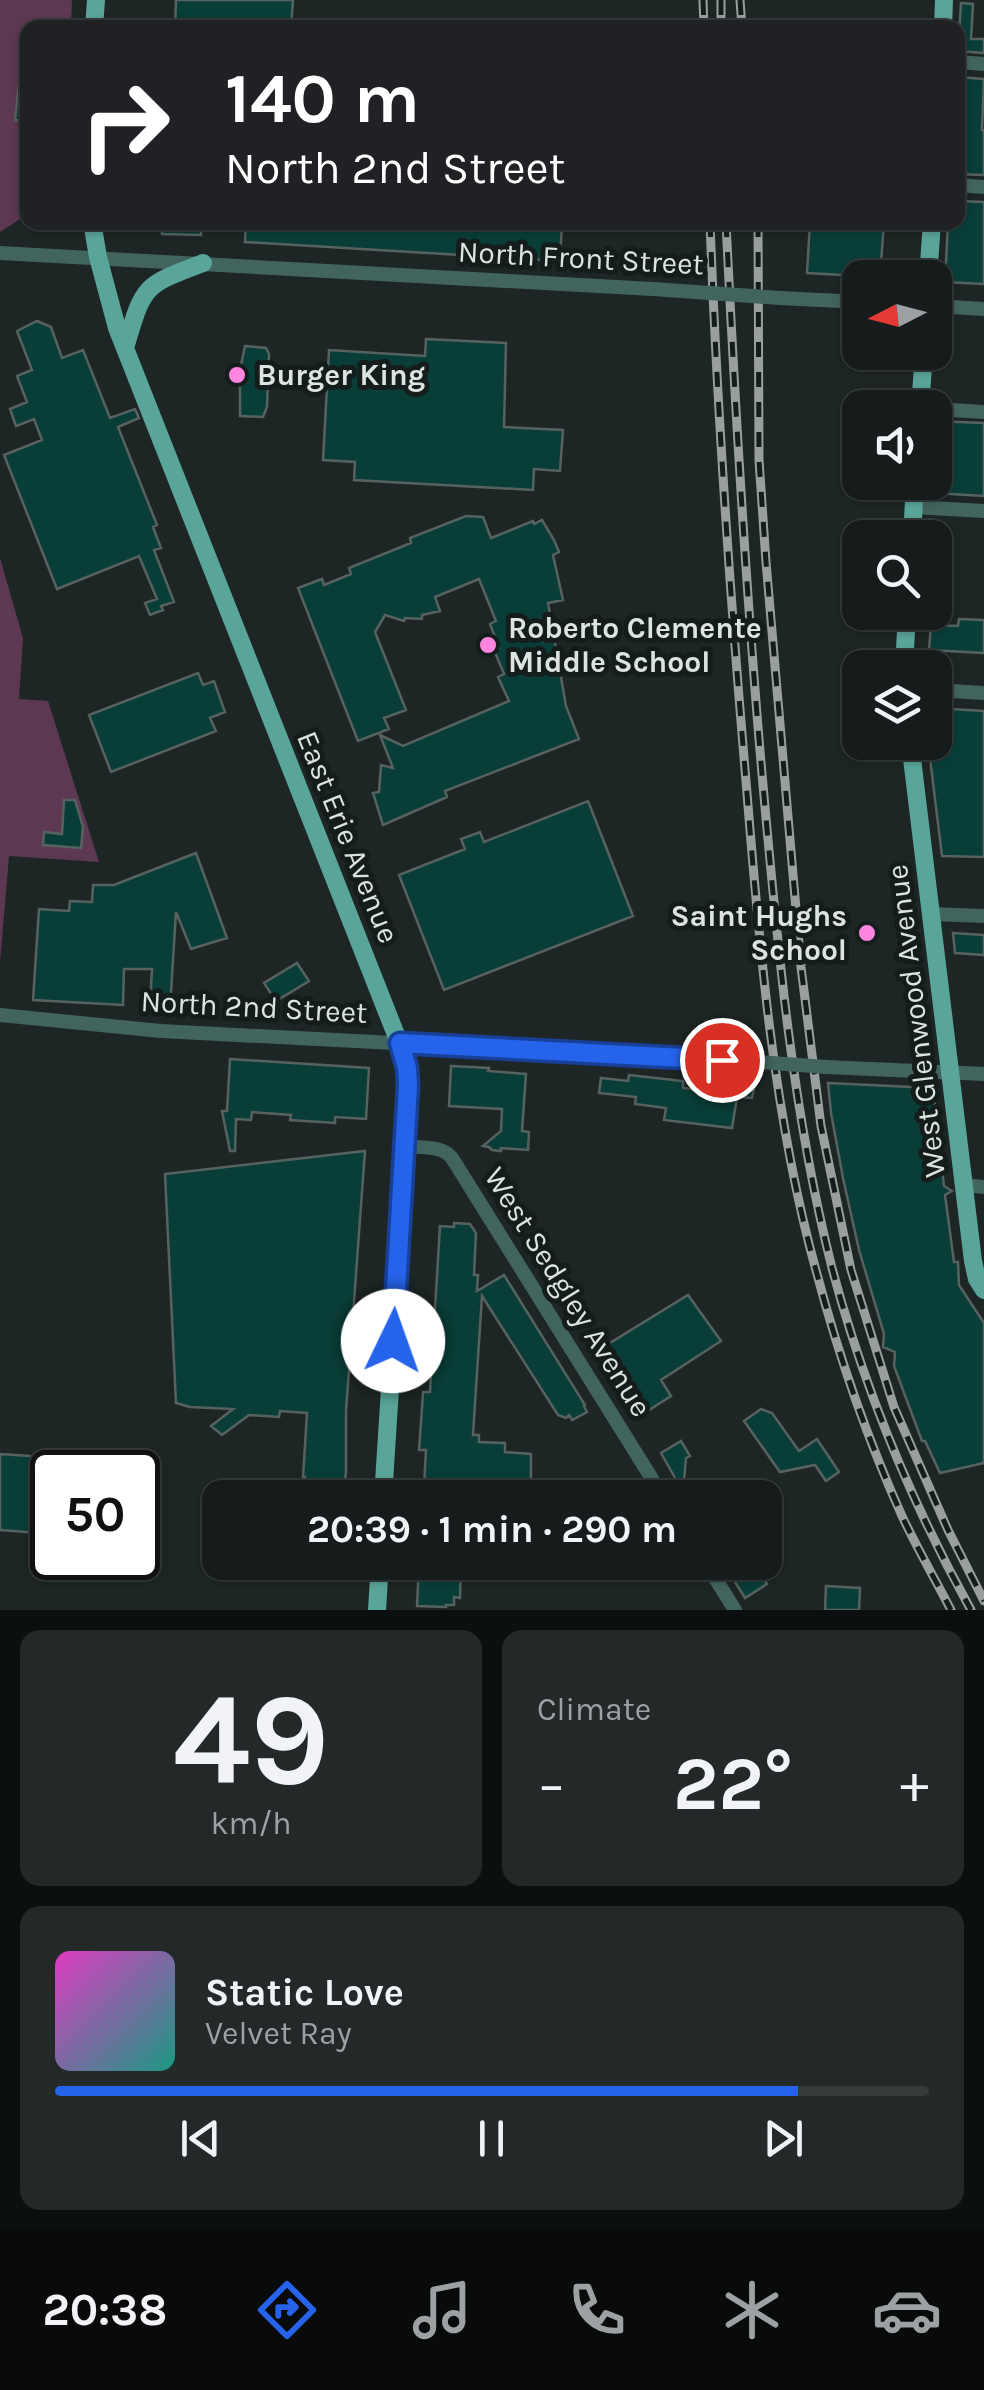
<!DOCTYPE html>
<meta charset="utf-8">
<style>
:root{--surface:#161c1c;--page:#232929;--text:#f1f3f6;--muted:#9ea1a3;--line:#353a3b;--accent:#2563eb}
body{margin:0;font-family:Karla,sans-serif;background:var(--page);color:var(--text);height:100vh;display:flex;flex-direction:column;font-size:38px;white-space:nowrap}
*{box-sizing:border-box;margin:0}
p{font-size:32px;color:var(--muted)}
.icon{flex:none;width:55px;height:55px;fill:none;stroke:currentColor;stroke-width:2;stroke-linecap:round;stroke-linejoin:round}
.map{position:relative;height:1610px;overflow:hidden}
.details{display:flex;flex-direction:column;gap:20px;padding:20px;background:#0c0f0f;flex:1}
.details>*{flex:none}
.hud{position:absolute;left:20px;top:20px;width:945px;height:210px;border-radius:20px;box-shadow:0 2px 8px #0004,0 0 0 2px var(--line);background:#202124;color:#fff;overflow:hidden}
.needle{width:65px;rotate:264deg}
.fabs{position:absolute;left:842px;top:260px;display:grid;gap:20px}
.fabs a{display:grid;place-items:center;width:110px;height:110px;border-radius:20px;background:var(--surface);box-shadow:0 2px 8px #0004,0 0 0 2px var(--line);font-size:50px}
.speed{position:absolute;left:30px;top:1450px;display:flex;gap:20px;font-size:50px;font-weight:700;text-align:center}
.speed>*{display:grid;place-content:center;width:130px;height:130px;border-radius:50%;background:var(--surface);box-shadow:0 2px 8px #0004,0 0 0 2px var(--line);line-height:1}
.speed .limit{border:5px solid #111;border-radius:15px;background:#fff;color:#111}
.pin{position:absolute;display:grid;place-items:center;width:85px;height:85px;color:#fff;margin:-42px;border:5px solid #fff;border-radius:50%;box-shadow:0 2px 10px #0007}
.me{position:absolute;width:110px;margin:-55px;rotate:3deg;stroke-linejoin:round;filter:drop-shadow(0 0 8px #0008)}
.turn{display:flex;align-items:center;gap:35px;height:210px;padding:0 40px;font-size:45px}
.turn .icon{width:130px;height:130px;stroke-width:2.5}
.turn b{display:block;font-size:70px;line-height:85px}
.big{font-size:75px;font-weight:700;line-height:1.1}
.details .tile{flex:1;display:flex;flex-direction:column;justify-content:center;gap:15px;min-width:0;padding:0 35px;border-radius:20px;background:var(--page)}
.details .dial{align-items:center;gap:0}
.dial b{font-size:130px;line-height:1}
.song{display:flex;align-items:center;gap:30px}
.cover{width:120px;height:120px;border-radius:15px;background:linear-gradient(135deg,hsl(310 70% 55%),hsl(170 70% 35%))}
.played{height:10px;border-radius:5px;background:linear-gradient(90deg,var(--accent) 85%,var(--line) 85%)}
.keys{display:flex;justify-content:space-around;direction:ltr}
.heat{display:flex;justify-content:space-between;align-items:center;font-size:55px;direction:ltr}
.details .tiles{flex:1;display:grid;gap:20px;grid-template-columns:1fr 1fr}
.tile:last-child{grid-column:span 2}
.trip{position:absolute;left:202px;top:1480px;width:580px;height:100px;border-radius:20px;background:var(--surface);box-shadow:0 2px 8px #0004,0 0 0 2px var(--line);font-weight:700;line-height:100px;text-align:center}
.dock{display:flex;height:160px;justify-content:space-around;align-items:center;background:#090b0b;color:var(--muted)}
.dock .icon{width:70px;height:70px}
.dock .selected{color:var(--accent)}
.dock b{font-size:45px;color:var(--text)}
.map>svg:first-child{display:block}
.green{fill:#5d3852}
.building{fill:#093e38;stroke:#576260;stroke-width:2.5}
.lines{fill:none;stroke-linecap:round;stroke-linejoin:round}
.minor{stroke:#42645f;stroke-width:14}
.major{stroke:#5aa599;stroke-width:18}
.rail-casing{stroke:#989f9e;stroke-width:9}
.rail{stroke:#141d1b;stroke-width:5;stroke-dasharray:15;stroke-linecap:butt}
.minor-bridge{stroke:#42645f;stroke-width:14}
.route-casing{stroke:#184099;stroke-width:25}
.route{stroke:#2563eb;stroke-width:18}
.poi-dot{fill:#ff85de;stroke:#141d1b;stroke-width:4}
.labels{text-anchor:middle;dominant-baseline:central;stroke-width:10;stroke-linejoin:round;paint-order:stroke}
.street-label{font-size:30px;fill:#dde3e2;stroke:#141d1b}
.poi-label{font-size:30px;font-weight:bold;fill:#dde3e2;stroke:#141d1b;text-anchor:start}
</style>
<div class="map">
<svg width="984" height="1610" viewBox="0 0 984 1610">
<rect width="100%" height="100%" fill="#1d2625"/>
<!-- green -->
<path class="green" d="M0,0H72L71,27L28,28L27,210L20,219L0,232Z
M0,558L23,638L19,699L48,701L99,862L9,856L0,962Z"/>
<!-- building -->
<path class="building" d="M176,0H293L291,28H175Z
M961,3L973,4L971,39H984V53L958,51Z
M958,77L984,79L982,130H984V175L958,174Z
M19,83H28V121L15,120Z
M958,201L984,202V284L945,282L948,222H958Z
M162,222H201V235L162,234Z
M246,222H562L560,261L245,242Z
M810,222H884L880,277L807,273Z
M37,321L51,327L62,358L83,350L110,418L135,409L139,418L118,427L157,525L153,527L161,548L154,550L174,602L161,606L163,610L150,615L145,603L157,599L139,556L57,589L4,455L42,440L34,419L16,426L10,409L27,402L17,376L32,370L17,331Z
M426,339L506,343L504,427L563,430L560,471L534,469L533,490L354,480L355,462L323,460L329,350L425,356Z
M245,346L266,348L269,354L267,407L263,417L240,416V370Z
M935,421L984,423V496L935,493Z
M466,516L483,517L491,538L533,521L534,524L542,520L554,540L559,552L553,555L563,600L548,603L566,706L579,739L445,791L447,797L383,825L373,793L379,792L381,765L393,768L380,735L403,746L509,701L498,677L504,674L494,650L499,648L490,624L496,621L479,579L435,597L440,611L422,615V619L405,618L404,621L385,615L375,632L406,710L384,718L389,729L358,741L298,588L322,579L324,585L351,574L349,568L411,543L410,538Z
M959,619L984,620V653L929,650L931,625L958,626Z
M198,673L203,685L214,681L225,712L210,718L216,731L111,772L89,715Z
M935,708L984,711V857L942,856L928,742H935Z
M64,800H75L83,827L81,848L43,845L44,832L62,834Z
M588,801L633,916L444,990L399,875L465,849L461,839L480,832L484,842Z
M196,853L227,938L191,949L176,912L170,1008L150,1007L152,969H124L123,1005L33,1000L39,909L69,911L70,901L92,902L93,885H114Z
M953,933L984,935V955L955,953Z
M297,963L309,981L276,1001L264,983Z
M230,1059L369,1068L366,1119L335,1117V1123L290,1120L291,1115L252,1112L251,1120L236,1119L235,1151H230L222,1111H227Z
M451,1066L489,1068L488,1071L526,1074L522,1131L529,1132L528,1150L501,1148V1151L492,1150L489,1147L483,1146L501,1131L502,1109L449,1106Z
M629,1075L683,1081V1088L737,1094L743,1085H755L752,1098L737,1097L732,1128L664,1120L666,1108L635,1104L636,1097L599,1093L601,1078L628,1081Z
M828,1083L933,1088L944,1186L952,1191L945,1195L954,1262H958L959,1285L984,1323V1463L940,1473L925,1441H922L894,1366L895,1352L883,1347L884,1334L859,1250L843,1178L831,1113Z
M365,1151L346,1411V1472L344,1488H321V1485H305V1477H303L307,1413L280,1411L279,1417L249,1415L222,1435L211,1426L233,1409L190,1407L176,1403L165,1174Z
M454,1223L470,1224L476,1233L474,1275H478L477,1291L504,1275L585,1405L584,1406L587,1412L572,1420L569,1415L566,1418L558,1415L482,1296L473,1435H479V1442L505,1443V1452L531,1454V1494L445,1491V1488L424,1487L426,1450H419L422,1408L423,1392H430L440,1226L454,1227Z
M688,1295L721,1341L661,1380L671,1396L638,1417L597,1351Z
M761,1409L772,1413L799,1451L817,1439L839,1472L826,1481L815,1465L780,1472L744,1421Z
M681,1441L690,1456L686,1458L683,1492L661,1453Z
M0,1454L134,1463V1472H52V1534L0,1530Z
M728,1562H744L751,1575L758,1571L767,1584L745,1598L735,1582L739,1580Z
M419,1564L461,1567L460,1598L454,1597V1605H446V1607L417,1606Z
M826,1586L860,1588L859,1610H825Z"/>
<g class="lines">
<!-- minor -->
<path class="minor" d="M958,62L984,64
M958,185L984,187
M0,253L653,289
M780,298L860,302
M935,306L984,309
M935,409L984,412
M914,507L984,511
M935,690L984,693
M931,914L984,916
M0,1015L161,1031L759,1062
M826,1067L984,1074
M405,1146C420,1148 442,1145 452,1158L664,1498
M964,1185L984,1187
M705,1562L735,1610"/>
<!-- major -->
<path class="major" d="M94,28L96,0
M943,28L944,0
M92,222L98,257L117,328L404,1055L407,1068L408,1106L383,1498
M928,278L932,222
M125,348C144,285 142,286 203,263
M920,408L924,352
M912,538L915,482
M904,668L907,612
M910,742L973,1261L977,1279L984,1290
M377,1610L380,1562"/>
<defs>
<path id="rail" d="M703,0L704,28
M721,0V28
M740,0L742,28
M710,222C717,409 730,595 746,781C759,943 773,1117 817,1274C839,1357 867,1438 902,1516C917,1548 935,1579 951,1610
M726,222C735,407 746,590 762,774C777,939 791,1107 832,1268C864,1388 911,1502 971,1610
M758,222L759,460L766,562L801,967L821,1126L851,1270L894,1407L948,1530L984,1601"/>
</defs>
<!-- rail casing -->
<use href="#rail" class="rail-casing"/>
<!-- rail -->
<use href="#rail" class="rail"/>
<!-- minor-bridge -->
<path class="minor-bridge" d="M653,289L780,298
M759,1062L826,1067"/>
</g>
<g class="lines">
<defs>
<path id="route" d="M393,1341L408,1086L407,1068L400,1043L722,1060"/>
</defs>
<!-- route casing -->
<use href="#route" class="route-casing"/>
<!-- route -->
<use href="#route" class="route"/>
</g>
<!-- markers -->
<g class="poi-dot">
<circle cx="237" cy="375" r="10"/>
<circle cx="488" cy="645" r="10"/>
<circle cx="867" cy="933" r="10"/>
</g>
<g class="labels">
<!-- street labels -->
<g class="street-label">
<text transform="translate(581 258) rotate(3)">North Front Street</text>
<text transform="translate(348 837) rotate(68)">East Erie Avenue</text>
<text transform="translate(254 1007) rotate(3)">North 2nd Street</text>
<text transform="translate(916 1021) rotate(-97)">West Glenwood Avenue</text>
<text transform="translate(568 1292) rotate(58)">West Sedgley Avenue</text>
</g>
<!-- poi labels -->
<g class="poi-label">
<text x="257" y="375">Burger King</text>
<text x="508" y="628">Roberto Clemente<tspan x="508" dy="34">Middle School</tspan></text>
<text x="847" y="916" text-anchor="end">Saint Hughs<tspan x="847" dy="34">School</tspan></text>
</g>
</g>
</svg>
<div class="fabs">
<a><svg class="needle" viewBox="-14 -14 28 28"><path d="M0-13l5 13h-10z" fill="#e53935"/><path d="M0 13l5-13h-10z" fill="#9ea1a3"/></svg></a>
<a><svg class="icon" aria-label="sound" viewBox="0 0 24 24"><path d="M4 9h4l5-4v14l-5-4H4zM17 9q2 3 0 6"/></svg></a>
<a><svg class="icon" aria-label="search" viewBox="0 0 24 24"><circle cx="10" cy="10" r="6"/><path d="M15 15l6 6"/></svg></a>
<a><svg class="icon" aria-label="layers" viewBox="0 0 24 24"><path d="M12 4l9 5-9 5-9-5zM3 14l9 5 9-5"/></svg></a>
</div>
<div class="speed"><div class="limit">50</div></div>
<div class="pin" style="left:722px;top:1060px;background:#d93025"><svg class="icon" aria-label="arrive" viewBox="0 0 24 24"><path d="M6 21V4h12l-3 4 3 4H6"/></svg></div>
<svg class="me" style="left:393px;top:1341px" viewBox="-20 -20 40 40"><circle r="19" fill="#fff"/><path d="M0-13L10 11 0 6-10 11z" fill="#2563eb"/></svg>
<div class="trip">20:39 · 1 min · 290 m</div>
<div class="hud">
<div class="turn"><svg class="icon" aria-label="right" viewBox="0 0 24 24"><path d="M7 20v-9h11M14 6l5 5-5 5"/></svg><div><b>140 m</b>North 2nd Street</div></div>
</div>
</div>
<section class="details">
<div class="tiles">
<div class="tile dial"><b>49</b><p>km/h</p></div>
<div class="tile"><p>Climate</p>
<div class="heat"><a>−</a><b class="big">22°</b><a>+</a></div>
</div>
<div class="tile">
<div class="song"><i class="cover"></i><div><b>Static Love</b><p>Velvet Ray</p></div></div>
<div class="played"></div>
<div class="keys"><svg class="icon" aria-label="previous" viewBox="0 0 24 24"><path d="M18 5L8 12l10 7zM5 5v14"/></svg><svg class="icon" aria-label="pause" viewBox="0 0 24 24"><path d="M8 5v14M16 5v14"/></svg><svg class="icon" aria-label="next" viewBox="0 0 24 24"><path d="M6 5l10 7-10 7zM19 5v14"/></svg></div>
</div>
</div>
</section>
<nav class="dock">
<b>20:38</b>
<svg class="icon selected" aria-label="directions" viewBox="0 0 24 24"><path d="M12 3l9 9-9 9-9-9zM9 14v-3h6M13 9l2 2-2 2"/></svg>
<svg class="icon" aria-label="music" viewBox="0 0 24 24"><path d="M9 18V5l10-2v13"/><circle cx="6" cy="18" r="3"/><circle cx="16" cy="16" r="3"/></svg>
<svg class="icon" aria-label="phone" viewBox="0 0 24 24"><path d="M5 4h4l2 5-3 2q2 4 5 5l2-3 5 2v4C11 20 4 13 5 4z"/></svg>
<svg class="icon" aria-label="climate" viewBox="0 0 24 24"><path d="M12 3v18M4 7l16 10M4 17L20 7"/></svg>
<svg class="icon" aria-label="car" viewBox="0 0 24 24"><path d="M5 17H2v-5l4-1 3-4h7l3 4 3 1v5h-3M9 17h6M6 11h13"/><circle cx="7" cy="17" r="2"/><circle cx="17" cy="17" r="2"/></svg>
</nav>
